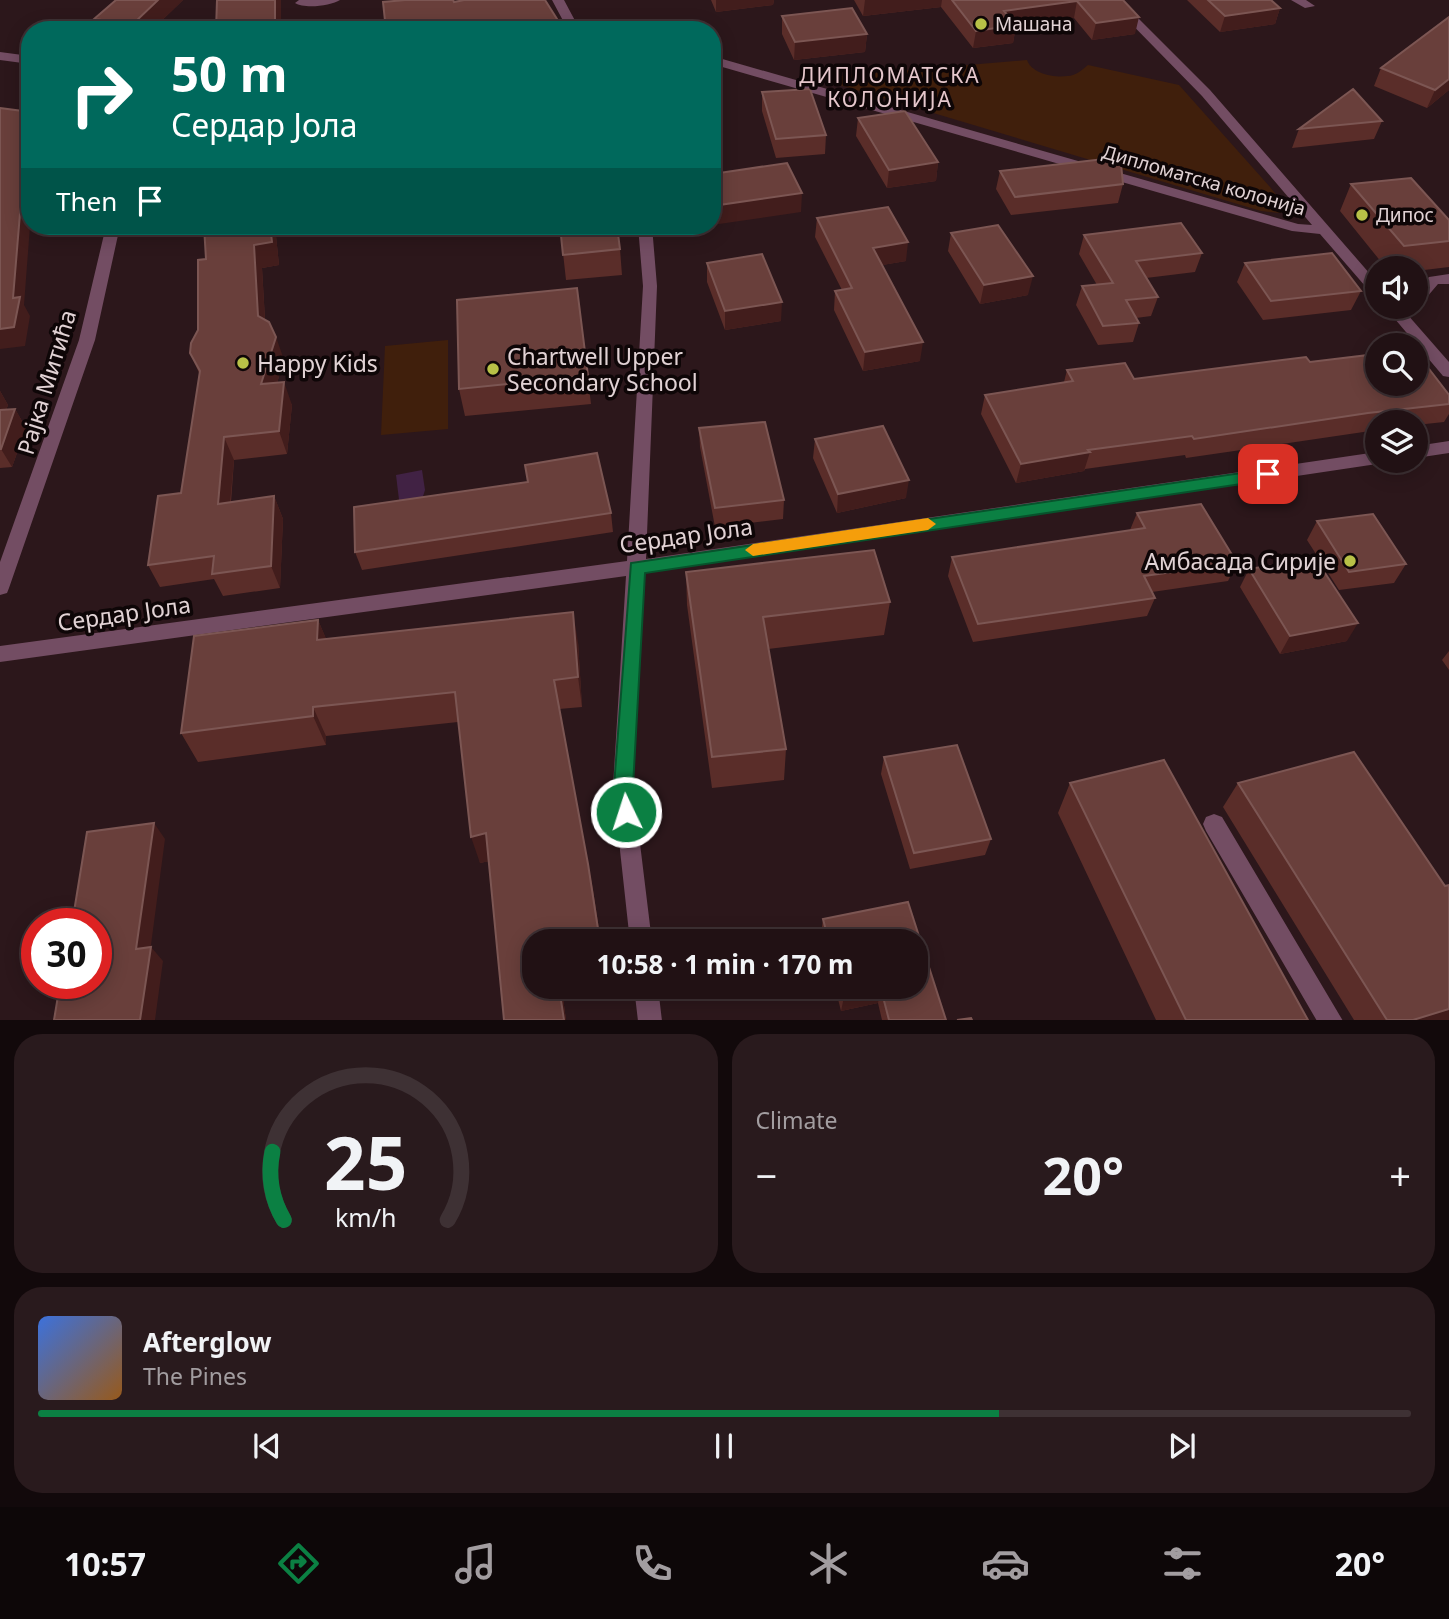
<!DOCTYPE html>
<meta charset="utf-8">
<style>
:root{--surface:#211114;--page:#291a1d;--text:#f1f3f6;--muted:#a29da0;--line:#3e3134;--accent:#0b8043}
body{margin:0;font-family:"Noto Sans",sans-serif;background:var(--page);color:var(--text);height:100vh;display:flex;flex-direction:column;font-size:26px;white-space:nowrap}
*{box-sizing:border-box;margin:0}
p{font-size:23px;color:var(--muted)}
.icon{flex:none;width:38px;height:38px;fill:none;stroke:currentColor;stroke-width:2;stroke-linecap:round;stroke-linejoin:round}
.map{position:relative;height:1020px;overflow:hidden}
.sheet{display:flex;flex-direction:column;gap:14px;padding:14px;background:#12090b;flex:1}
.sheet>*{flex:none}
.hud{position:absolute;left:21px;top:21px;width:700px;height:214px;border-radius:28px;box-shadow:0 4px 18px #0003,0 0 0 2px var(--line);background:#00695c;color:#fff;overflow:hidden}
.fabs{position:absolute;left:1365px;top:256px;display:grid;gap:14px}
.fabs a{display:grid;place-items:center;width:63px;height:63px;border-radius:50%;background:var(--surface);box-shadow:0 4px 18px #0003,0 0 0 2px var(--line);font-size:35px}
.speed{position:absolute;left:21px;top:908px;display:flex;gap:14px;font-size:35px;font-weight:700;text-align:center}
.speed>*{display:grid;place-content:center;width:91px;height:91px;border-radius:50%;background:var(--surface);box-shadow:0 4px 18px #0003,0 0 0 2px var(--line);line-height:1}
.speed .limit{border:10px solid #d22;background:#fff;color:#111}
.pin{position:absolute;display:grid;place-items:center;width:60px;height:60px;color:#fff;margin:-30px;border-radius:14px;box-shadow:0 4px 10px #0006}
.me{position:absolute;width:77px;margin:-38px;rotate:356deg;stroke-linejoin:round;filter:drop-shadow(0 0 5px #0008)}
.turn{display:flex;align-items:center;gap:24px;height:147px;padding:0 35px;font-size:32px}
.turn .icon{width:91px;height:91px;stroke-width:2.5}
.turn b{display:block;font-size:49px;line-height:60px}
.then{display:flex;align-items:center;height:66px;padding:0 35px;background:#0003;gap:14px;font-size:26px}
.big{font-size:52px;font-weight:700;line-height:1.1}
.sheet .widget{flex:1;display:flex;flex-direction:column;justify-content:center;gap:10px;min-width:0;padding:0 24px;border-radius:28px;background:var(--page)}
.sheet .dial{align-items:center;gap:0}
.dial svg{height:182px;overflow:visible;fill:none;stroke:var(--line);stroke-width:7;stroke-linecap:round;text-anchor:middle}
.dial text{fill:var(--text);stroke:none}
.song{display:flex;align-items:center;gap:21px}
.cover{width:84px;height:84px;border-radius:10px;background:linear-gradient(135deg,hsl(220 70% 55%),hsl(30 70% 35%))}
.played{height:7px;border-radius:4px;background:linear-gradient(90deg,var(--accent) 70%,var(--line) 70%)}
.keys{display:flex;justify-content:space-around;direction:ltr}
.heat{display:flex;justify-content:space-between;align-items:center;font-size:38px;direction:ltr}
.sheet .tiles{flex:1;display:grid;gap:14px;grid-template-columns:1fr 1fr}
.widget:last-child{grid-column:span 2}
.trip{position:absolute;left:522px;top:929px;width:406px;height:70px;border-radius:28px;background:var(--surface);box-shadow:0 4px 18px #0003,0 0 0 2px var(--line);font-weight:700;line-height:70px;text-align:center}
.menu{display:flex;height:112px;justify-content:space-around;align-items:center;background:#0d0708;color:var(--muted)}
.menu .icon{width:49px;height:49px}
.menu .selected{color:var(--accent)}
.menu b{font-size:32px;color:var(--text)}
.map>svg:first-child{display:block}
.green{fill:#401f0c}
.water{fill:#412244}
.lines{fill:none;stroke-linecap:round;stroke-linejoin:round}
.minor{fill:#734d63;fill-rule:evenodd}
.wall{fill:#5a2d29}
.shaded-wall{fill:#421d1c}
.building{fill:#693f3b;stroke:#7c5653;stroke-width:2}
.route{fill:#0b8043;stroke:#07532c;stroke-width:2}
.slow{fill:#f59e0b}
.poi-dot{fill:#b8c147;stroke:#0e0607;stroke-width:2.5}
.labels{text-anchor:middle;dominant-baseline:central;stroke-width:7;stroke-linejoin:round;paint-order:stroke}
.far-poi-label{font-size:19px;fill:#e1d2d4;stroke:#0e0607;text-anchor:start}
.far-street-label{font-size:19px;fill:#e1d2d4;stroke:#0e0607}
.far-neighbourhood-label{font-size:21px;letter-spacing:2px;fill:#e5c7cc;stroke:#0e0607}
.poi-label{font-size:23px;fill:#e1d2d4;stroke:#0e0607;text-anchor:start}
.street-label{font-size:23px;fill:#e1d2d4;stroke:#0e0607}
</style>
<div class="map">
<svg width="1449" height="1021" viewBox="0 0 1449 1021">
<rect width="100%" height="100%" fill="#2c171b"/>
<!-- green -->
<path class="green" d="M1027,60C1032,75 1059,79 1073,75C1079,73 1083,69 1088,65L1179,85L1270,187L1283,203L1284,209L1280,213L1261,211L816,78Z
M448,340V429L381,435L385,346Z"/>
<!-- water -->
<path class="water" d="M422,470L425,490L419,509L400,508L396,475Z"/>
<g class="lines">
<!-- minor -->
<path class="minor" d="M299,0H340C331,6 304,9 295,3Z
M552,0H564L580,30H568Z
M1108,0H1120L1210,90L1377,282V296L1372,294L1320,234L1292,231L712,64V56L1298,224L1312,225L1202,96Z
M1291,0H1306L1315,6L1305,8Z
M0,52L30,56V64L0,60Z
M106,226H120L95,340L9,588L7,593L0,595V562L79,340Z
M638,226H652L657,286L646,559L1377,452V460H1384L1377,464L645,573L633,786L652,942H630L613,786L626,576L0,662V646L627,561L643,286Z
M1449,274V284H1438L1421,304L1416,306V292L1429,277Z
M1384,306H1400L1449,362V377L1443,376Z
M1449,441V453L1416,458V446Z
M1214,814L1222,817L1343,1021H1317L1206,831L1203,824L1206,817Z
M634,987H658L662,1021H638Z"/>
</g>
<!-- wall -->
<path class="wall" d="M116,0H183L152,30H99L94,19Z
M711,0H774L773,5L716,12Z
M854,0H1123L1135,34L1092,40L1074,18L1016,26L1013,43L973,48L941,7L863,16Z
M1187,0H1271L1280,8L1275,24L1220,32Z
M782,16L867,34L865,52L794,60L782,34Z
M1449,17V90L1427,108L1374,86L1381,68Z
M762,92L826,135L825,154L776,158L762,111Z
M858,118L938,162L936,181L887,188L856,136Z
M1382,121L1374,139L1292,148L1299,129Z
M1000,171L1123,184L1118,203L1011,215L996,189Z
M1351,184L1449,220V267L1416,271V268H1386L1340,211Z
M817,218L906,261L882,265L920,361L863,371L834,310L835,291L842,290L815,237Z
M204,226H275L279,265L262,268L265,319L284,360L277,383L292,405L287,454L234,460L231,502L274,496L283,519L280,588L223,596L214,579L160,587L148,565L181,493L200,375L190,353L198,330L206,259Z
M560,226L620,249L622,275L566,280Z
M951,233L1028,295L980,304L948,251Z
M1084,235L1202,253L1195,272L1146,278L1158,297L1151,316L1136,318L1139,323L1133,342L1098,345L1076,305L1082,286L1097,285L1079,254Z
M707,263L781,321L725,330L707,282Z
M1245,263L1361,291L1351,310L1263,320L1237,282Z
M577,288L591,404L465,416L459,389Z
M1310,362L1449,395V414L1444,422L1416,425V422H1377V430L1186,458L1185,455L1085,469L1084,471L1016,483L981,414L985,395L1064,382L1067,370L1134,379Z
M0,391L8,405L6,410L15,409L26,428L12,467L0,468Z
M699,428L784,500L783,519L715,527L700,447Z
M815,439L906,498L837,513L813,458Z
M528,482L611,513L613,532L362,570L355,552Z
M1137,513L1237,563L1228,581L1152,592L1155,598L1147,616L973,642L948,576L952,557L1130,530Z
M1317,521L1406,564L1394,583L1339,590L1307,540Z
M1249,569L1347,641L1280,654L1240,587Z
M686,572L890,602L884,635L768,649L786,749L784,780L712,788L687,605Z
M318,620L326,639L578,642L582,707L559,709L593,890L601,942H534V987H608V989L563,998L566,1020H504L489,861L480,863L458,722L326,736V745L198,762L181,733Z
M1449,651V670L1442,660Z
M884,757L991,839L985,855L910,869L881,774Z
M1070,783L1308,1020H1156L1058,813Z
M1238,783L1449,1020H1354L1223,807Z
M908,902L946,1020H882L878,1003L841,1011L835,987H915V942H823L821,934L823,919Z"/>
<!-- shaded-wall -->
<path class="shaded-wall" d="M158,0H183L152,30H135L133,24Z
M275,0H281V25V21L284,30H277L275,22Z
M716,0H774L773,5L716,12Z
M865,0H942L941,7L863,16Z
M1077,1L1074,18L1016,26L1013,43L973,48L976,31L1004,11Z
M1280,8L1275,24L1220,32L1225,16Z
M1139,17L1135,34L1092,40L1096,23Z
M439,24L440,30H386Z
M867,34L865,52L794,60L795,42Z
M1449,79V90L1427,108L1435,90Z
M30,135V226L24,305L30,316L25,346L0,349V329L24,165Z
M938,162L936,181L887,188L889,170Z
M802,193L801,212L712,225V206Z
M270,226H275L279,265L262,268L266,338L258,316L254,245Z
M908,242L906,261L871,267L873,248Z
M1033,276L1028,295L980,304L984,285Z
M782,302L781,321L725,330V311Z
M276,337L284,360L270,407L261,384Z
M923,342L920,361L863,371L865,352Z
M284,382L292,405L287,454L279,431Z
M0,391L8,405L0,426Z
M15,409L26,428L12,467L1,449Z
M224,437L234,460L228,526L218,504Z
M1090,452L1084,471L1016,483L1021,464Z
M909,480L906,498L837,513L838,494Z
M274,496L283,519L280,588L271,566Z
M573,612L578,642L582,707L578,677Z
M318,620L331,650L317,640Z
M1358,623L1347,641L1280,654L1290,636Z
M313,707L326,736V745L313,716Z
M154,823L165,839L149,960L151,947L163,961L155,1020H140L136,949Z
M486,833L495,860L480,863L471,837Z
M559,987H608V989L563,998L566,1020H564Z
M881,989L878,1003L841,1011L844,997Z
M1449,1009V1020H1413Z"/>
<!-- building -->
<path class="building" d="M116,0H158L133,24L94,19Z
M217,0H275V22L281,21V30H216Z
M405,0H453L454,2L464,0H545L564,30H440L439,24L386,30L383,2Z
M952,0H1123L1139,17L1096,23L1077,1L1004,11L1016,25L976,31Z
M1208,0H1271L1280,8L1225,16Z
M852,8L867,34L795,42L782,16Z
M1449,17V79L1435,90L1381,68Z
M810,89L826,135L776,139L762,92Z
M1353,89L1382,121L1299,129Z
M0,108L30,112V135L24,165L13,298L20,297L14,327L0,329Z
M905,111L938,162L889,170L858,118Z
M1104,159L1121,164L1123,184L1015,197L1000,171Z
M787,163L802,193L712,206V174Z
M1411,178L1449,220V241L1404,246L1351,184Z
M888,207L908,242L873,248L923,342L865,352L835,291L852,288L817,218Z
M1181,223L1202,253L1136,261L1158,297L1126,300L1139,323L1103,326L1082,286L1113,283L1084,235Z
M998,225L1033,276L984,285L951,233Z
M204,226H270L272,242L254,245L258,316L269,322L276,337L261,384L284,382L279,431L224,437L218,504L274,496L271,566L212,574L214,556L148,565L158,496L181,493L200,371L190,353L191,343L198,330V260L206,259Z
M560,226H617L620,249L563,255Z
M1332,253L1361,291L1271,301L1245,263Z
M762,254L782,302L725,311L707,263Z
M577,288L588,376L459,389L457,300Z
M1416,352L1449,395V404L1368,413L1194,439L1192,436L1088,450L1090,452L1021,464L985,395L1073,381L1067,370L1125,363L1134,379L1306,357L1310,362L1377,354V383H1416Z
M15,409L1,449H0V410Z
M765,422L784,500L715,508L699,428Z
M883,426L909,480L838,494L815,439Z
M597,453L611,513L355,552L354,507L528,482L525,465Z
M1201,504L1237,563L1144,576L1155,598L978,624L952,557L1145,528L1137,513Z
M1373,514L1406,564L1349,572L1317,521Z
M874,550L890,602L763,617L786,749L712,757L686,572Z
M1315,558L1358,623L1290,636L1249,569Z
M573,612L578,677L554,680L588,864L600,942H534V987H559L564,1020H504L486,833L471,837L455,692L313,707V716L181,733L194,636L318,620L317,640Z
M957,745L991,839L914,853L884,757Z
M1354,752L1445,886L1449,885V1009L1413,1020H1387L1238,783Z
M1164,760L1308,1020H1186L1070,783Z
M154,823L136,949L151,947L140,1020H54L60,984H96V924H72L87,832Z
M908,902L946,1020H889L881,989L844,997L841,987H915V942H829L823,919Z
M971,1018L972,1020H957Z"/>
<!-- route -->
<path class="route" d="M1268,469L1275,474L1268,480L645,573L633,786L636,812L633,818L626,820L620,818L614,786L631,563Z"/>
<!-- slow -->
<path class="slow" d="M928,518L936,524L928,530L753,556L745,550L753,544Z"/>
<!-- markers -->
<g class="poi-dot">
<circle cx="981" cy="24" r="7"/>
<circle cx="1362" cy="215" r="7"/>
<circle cx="243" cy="363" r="7"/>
<circle cx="493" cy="369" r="7"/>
<circle cx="1350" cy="561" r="7"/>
</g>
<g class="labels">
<!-- far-poi labels -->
<g class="far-poi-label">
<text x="995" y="24">Машана</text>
<text x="1376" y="215">Дипос</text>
</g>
<!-- far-street labels -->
<g class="far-street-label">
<text transform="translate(1204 180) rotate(16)">Дипломатска колонија</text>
</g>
<!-- far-neighbourhood labels -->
<g class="far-neighbourhood-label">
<text x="890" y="75">ДИПЛОМАТСКА<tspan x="890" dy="24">КОЛОНИЈА</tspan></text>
</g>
<!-- poi labels -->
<g class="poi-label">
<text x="507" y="356">Chartwell Upper<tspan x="507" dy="26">Secondary School</tspan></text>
<text x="257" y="363">Happy Kids</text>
<text x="1336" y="561" text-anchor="end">Амбасада Сирије</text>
</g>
<!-- street labels -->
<g class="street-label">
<text transform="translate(46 382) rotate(-73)">Рајка Митића</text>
<text transform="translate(686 535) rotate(-8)">Сердар Јола</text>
<text transform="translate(124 613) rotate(-8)">Сердар Јола</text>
</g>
</g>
</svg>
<div class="fabs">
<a><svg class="icon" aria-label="sound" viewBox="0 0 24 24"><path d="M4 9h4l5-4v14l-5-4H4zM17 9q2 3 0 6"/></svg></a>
<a><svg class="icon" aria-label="search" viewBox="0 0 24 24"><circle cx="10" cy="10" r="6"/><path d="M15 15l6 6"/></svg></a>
<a><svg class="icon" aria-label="layers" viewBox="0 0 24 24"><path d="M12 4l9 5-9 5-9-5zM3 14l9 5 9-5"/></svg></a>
</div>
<div class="speed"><div class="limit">30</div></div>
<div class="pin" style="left:1268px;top:474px;background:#d93025"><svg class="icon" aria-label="arrive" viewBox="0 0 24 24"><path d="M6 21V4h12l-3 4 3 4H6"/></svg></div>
<svg class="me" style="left:626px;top:812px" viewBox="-20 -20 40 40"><circle r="17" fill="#0b8043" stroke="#fff" stroke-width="3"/><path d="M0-11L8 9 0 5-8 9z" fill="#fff"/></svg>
<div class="trip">10:58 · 1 min · 170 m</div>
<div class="hud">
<div class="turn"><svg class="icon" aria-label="right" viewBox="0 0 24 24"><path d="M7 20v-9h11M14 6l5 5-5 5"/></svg><div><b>50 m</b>Сердар Јола</div></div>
<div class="then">Then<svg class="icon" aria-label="arrive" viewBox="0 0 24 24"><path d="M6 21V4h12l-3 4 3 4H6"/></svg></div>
</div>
</div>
<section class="sheet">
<div class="tiles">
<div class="widget dial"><svg viewBox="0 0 100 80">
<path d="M14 69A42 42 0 1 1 86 69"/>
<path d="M14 69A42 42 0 0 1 9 39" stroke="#0b8043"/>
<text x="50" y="56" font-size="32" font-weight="700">25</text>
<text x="50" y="72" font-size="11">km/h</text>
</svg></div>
<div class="widget"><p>Climate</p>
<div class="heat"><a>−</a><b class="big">20°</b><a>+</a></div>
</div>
<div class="widget">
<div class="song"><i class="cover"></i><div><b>Afterglow</b><p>The Pines</p></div></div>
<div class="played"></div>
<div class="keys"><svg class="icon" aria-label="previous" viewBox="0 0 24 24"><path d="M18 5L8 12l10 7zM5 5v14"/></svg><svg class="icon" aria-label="pause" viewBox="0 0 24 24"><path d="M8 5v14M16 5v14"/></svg><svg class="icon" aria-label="next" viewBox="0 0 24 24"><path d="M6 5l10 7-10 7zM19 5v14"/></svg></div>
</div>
</div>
</section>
<nav class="menu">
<b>10:57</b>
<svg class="icon selected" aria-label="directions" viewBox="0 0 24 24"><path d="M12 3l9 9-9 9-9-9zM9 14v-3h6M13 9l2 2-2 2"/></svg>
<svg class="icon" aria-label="music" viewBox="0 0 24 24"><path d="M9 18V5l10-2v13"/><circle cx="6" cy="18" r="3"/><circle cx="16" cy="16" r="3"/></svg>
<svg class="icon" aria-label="phone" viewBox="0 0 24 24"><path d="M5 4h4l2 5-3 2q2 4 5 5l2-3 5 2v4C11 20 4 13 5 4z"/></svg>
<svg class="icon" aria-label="climate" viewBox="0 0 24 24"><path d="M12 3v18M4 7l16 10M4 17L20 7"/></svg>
<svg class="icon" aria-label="car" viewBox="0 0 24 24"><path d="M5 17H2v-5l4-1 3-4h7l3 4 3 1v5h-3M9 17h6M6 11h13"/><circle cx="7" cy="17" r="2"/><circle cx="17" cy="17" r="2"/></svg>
<svg class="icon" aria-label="filters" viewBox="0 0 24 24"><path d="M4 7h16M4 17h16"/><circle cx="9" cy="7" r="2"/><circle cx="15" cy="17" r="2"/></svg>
<b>20°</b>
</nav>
